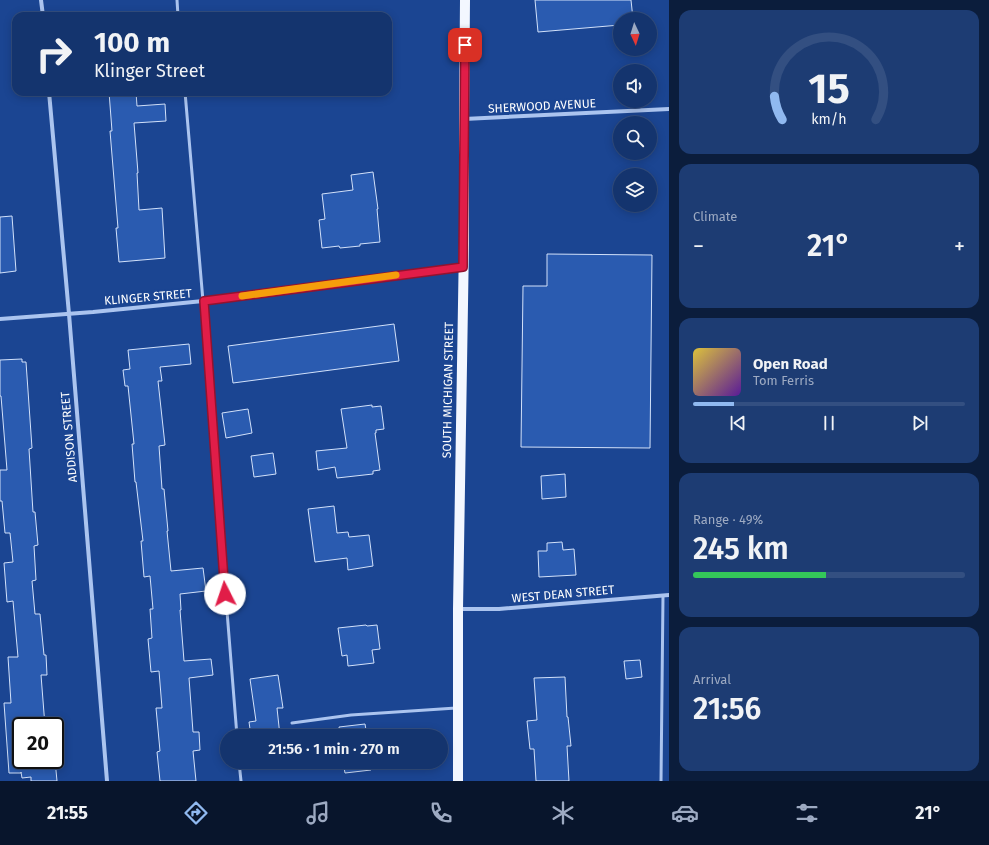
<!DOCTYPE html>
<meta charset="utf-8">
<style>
:root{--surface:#14346e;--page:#1d3c73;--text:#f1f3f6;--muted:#9daac2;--line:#334f81;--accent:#90b9f0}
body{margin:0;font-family:"Fira Sans",sans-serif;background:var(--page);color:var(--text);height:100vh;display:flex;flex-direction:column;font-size:15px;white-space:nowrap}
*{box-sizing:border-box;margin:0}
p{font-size:13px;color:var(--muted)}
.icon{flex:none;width:22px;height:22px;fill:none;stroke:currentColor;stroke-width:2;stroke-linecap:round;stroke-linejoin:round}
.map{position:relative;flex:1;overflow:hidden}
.details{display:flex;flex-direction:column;gap:10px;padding:10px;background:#0b1d3c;width:320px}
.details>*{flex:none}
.banner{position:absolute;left:12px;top:12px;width:380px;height:84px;border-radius:12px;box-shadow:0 2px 10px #0003,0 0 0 1px var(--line);background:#14346e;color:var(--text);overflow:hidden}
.needle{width:26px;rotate:176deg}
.tools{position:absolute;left:613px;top:12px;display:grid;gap:8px}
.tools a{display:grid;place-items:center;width:44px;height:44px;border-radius:50%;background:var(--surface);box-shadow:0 2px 10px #0003,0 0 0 1px var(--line);font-size:20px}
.speed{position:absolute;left:12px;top:717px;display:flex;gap:8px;font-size:20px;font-weight:700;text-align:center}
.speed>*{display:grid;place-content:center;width:52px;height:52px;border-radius:50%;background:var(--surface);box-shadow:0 2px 10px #0003,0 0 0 1px var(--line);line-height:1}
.speed .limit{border:2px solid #111;border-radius:6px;background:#fff;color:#111}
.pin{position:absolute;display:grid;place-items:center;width:34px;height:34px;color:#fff;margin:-17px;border-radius:8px;box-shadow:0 2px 6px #0006}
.me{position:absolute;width:44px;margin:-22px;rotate:356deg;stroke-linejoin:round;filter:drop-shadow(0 0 3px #0008)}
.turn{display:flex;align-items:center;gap:14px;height:84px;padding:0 16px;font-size:18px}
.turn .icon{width:52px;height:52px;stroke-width:2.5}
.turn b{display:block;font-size:28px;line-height:34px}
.big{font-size:30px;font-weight:600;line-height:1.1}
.details .tile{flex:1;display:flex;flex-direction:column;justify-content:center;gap:6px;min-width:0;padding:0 14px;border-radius:12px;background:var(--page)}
.details .dial{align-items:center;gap:0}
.dial svg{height:104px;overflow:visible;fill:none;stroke:var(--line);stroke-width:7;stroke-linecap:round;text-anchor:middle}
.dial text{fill:var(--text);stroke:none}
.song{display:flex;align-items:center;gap:12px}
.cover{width:48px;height:48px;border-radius:6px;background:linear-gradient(135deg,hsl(50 70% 55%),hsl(270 70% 35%))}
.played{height:4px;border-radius:2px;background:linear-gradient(90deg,var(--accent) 15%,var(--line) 15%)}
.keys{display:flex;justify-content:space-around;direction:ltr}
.heat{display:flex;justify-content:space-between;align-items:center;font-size:22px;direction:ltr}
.charge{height:6px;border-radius:3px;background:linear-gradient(90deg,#34c759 49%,var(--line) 0)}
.trip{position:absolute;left:220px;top:729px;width:228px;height:40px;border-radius:20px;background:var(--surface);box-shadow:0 2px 10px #0003,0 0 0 1px var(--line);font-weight:600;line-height:40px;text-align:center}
.menu{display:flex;height:64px;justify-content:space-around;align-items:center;background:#08152c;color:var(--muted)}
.menu .icon{width:28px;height:28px}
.menu .current{color:var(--accent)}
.menu b{font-size:18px;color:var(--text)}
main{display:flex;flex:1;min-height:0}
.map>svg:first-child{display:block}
.building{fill:#2a5bb0;stroke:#d2e1fa}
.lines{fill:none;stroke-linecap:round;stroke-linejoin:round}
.lane{stroke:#abc4ef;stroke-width:3}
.street{stroke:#abc4ef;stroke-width:4}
.primary{stroke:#f3f7ff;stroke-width:10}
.route-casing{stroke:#92132f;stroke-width:10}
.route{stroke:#e11d48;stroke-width:7}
.slow{stroke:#f59e0b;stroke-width:7}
.labels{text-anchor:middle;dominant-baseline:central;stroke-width:4;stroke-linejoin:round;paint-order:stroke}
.street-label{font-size:12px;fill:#fff;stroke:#1b4592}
</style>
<main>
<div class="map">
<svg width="669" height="781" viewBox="0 0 669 781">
<rect width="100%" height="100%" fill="#1b4592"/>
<!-- building -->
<path class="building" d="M535,0H631L633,19H620V25L538,32Z
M109,92H136L137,106L165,104L166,121L134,123L138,173H137L139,210L162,208L165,258L119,262L116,228H118L110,131H112Z
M373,172L378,209H377L380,242L360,244V246L340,248L339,246L322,248L319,220L325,219L322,194L353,190L351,175Z
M12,216L16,271L0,273V217Z
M547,254L652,255L650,448L521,447L523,286H547Z
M394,324L399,361L233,383L228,346Z
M189,344L191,364L160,367L162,381H158L165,445L159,446L162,489H164L168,531H167L171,571L203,568L206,591L180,594L181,610H180L184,661L211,659L213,675L189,678L193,732H199L200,750L193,751L196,781H160L157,752L160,751L156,708H162L159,671L151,672L148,639L152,638L150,609H153L150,576L144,577L141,541H143L136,482H135L132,444H134L128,386H125L123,370L130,369L128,350Z
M22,359V362H26L32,448L29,449L33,512H35L38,545L34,546L36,580L32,581L35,614H40L44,655H46L47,675H41L45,726H21V760H55L57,781H31V777L22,778L21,772V773H9L4,703H11L8,657H18L13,601L7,602L4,563L13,562L10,533H5L2,501H0V470H7L1,396H0V360Z
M372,405V407L381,406L384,429L376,430V433H375L380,470L373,471V474L337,478L335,467L318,470L316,451L347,448L341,409Z
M248,409L252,433L226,438L222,413Z
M273,453L276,474L254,477L251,456Z
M565,474L566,497L542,499L541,476Z
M334,506L337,533L348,532L349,537L369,535L373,566L348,570L347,558L315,562L308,509Z
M562,542L563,550L574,549L576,575L539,577L538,551H547V543Z
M366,625L367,626L377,625L380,649L372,650L374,663L348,666L347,655L342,656L338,628Z
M640,660L642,677L626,679L624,661Z
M278,675L283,708H277L280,736H251L249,722L256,721L250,679Z
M565,677L567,717H568L571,746H567L569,781H536L534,749H530L527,721L537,720L534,678Z
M365,724L367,736H340L339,727Z
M343,762H370L371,770L345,773Z"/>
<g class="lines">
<!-- lane -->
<path class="lane" d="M177,0L178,16
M185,92L203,301L218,499L237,736
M292,723L351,715L456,708
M239,762L241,781
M661,781L663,596"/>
<!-- street -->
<path class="street" d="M41,0L43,16
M49,92L69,314L107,781
M464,119L669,109
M0,319L93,312L203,301L463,267
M458,609H499L669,595"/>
<!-- primary -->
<path class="primary" d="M458,781V609L464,243V119L465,0"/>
</g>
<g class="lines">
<defs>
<path id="route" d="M225,594L204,301L463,267L465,45"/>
</defs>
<!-- route casing -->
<use href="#route" class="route-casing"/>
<!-- route -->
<use href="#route" class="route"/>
<!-- slow -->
<path class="slow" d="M242,296L396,275"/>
</g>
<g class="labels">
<!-- street labels -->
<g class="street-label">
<text transform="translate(542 106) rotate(-3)">SHERWOOD AVENUE</text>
<text transform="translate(148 297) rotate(-5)">KLINGER STREET</text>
<text transform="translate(448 390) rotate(-89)">SOUTH MICHIGAN STREET</text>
<text transform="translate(69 437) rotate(-95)">ADDISON STREET</text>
<text transform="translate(563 594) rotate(-5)">WEST DEAN STREET</text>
</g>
</g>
</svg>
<div class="tools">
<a><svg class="needle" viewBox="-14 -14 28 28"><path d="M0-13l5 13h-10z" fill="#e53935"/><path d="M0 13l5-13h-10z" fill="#9daac2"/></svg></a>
<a><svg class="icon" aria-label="sound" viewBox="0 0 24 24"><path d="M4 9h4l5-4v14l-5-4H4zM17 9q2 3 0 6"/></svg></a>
<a><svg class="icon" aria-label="search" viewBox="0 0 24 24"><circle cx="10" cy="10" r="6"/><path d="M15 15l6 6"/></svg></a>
<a><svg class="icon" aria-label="layers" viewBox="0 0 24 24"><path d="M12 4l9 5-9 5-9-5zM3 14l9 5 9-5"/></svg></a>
</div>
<div class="speed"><div class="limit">20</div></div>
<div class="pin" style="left:465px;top:45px;background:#d93025"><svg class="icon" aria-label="arrive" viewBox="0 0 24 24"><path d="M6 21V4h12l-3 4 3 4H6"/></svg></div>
<svg class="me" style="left:225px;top:594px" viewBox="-20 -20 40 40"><circle r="19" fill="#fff"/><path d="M0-13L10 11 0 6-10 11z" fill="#e11d48"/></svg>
<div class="trip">21:56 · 1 min · 270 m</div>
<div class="banner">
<div class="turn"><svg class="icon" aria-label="right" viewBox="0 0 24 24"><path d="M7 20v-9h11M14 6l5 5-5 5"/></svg><div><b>100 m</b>Klinger Street</div></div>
</div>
</div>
<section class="details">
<div class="tile dial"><svg viewBox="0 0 100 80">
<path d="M14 69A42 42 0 1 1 86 69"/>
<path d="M14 69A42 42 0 0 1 8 51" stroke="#90b9f0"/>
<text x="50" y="56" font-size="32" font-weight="700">15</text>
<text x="50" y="72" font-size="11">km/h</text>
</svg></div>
<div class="tile"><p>Climate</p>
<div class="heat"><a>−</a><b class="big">21°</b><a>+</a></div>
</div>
<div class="tile">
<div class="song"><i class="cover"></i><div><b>Open Road</b><p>Tom Ferris</p></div></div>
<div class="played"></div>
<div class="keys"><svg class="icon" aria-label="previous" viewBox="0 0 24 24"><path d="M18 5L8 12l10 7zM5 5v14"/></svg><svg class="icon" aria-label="pause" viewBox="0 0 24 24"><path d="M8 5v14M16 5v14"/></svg><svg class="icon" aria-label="next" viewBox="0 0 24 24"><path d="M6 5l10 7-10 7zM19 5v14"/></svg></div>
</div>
<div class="tile"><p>Range · 49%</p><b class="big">245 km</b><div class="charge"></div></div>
<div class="tile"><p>Arrival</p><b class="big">21:56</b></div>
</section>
</main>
<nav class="menu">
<b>21:55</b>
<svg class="icon current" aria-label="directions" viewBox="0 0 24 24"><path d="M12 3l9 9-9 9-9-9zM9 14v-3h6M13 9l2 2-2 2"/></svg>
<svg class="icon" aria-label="music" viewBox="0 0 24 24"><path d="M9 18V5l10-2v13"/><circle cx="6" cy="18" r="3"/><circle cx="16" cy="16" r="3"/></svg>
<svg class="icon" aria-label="phone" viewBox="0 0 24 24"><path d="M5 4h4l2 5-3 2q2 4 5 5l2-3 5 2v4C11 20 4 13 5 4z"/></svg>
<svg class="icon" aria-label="climate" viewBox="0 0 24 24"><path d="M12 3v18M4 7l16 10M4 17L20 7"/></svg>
<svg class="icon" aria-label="car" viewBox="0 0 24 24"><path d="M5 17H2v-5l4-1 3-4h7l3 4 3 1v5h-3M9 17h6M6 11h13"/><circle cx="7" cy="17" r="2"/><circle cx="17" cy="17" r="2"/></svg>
<svg class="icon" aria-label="filters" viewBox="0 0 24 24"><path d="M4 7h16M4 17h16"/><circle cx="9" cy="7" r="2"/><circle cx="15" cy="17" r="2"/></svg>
<b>21°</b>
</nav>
